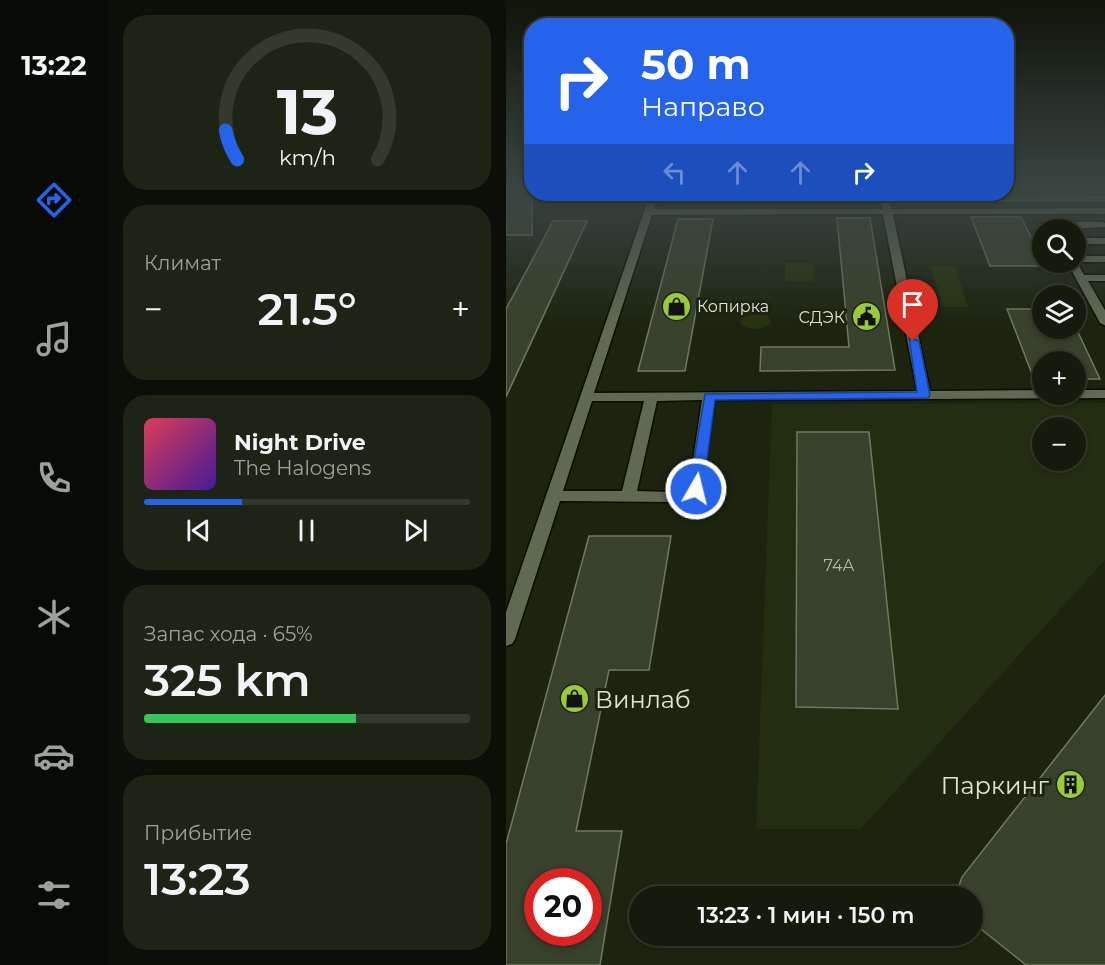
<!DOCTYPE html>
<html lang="ru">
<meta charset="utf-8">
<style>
:root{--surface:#151b0c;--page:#1e2415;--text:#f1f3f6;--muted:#9da19d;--line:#34392d;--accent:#2563eb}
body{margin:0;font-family:Montserrat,sans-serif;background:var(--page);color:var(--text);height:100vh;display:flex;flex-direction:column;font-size:22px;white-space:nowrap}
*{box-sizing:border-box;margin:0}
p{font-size:20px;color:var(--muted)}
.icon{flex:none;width:33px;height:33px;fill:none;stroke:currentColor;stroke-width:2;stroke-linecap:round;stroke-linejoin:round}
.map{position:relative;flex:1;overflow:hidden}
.sheet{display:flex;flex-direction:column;gap:15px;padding:15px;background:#0c0f07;width:398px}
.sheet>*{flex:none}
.banner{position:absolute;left:18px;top:18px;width:490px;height:183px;border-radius:24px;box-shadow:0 3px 9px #0003,0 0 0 2px var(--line);background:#2563eb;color:#fff;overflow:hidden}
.controls{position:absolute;left:526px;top:219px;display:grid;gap:12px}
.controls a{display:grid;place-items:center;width:54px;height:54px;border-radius:50%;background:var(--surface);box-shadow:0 3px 9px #0003,0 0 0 2px var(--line);font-size:30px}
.speed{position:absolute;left:18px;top:868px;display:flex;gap:12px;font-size:30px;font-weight:700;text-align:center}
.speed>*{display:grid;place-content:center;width:78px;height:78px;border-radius:50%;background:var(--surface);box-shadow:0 3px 9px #0003,0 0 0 2px var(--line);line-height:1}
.speed .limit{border:9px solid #d22;background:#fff;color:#111}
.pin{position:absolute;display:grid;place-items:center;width:51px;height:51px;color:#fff;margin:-62px -26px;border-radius:50% 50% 50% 0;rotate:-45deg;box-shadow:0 0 6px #0007}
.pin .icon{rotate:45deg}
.me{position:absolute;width:66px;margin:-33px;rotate:8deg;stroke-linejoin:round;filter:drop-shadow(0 0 4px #0008)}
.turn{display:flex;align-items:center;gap:21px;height:126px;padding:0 18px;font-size:27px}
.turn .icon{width:78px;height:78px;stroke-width:2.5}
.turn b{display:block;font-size:42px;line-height:51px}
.lanes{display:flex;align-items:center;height:57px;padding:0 18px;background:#0003;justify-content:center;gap:30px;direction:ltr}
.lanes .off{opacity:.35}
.big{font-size:45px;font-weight:600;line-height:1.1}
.sheet .tile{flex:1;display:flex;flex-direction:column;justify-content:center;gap:9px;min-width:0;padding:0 21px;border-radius:24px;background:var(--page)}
.sheet .dial{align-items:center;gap:0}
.dial svg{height:156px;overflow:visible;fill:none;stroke:var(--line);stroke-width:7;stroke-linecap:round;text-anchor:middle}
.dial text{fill:var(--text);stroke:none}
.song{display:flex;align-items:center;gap:18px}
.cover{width:72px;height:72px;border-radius:9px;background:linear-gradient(135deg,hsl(350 70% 55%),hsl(260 70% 35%))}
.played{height:6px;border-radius:3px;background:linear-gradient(90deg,var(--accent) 30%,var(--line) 30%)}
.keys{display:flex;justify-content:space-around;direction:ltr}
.heat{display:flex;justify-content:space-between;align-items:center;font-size:33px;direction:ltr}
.charge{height:9px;border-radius:4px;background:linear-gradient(90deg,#34c759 65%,var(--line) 0)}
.trip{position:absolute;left:123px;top:886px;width:354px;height:60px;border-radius:30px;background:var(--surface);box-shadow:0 3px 9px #0003,0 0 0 2px var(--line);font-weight:600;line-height:60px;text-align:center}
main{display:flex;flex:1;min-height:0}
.tabs{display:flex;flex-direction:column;width:108px;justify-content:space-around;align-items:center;background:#080b05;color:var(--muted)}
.tabs .icon{width:42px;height:42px}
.tabs .current{color:var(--accent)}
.tabs b{font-size:27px;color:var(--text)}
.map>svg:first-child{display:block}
.built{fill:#222d11;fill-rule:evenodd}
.green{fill:#25320d}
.building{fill:#38412b;stroke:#6f7962;stroke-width:1.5;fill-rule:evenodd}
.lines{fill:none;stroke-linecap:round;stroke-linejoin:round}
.minor-casing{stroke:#070d00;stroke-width:3}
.minor{fill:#606a53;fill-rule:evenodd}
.route{fill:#2563eb;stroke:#184099;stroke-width:1.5}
.labels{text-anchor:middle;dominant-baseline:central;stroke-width:6;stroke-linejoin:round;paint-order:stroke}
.far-poi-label{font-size:16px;fill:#dde3d6;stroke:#1c2410;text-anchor:start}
.number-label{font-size:16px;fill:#b4baab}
.near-poi-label{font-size:24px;fill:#dde3d6;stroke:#1c2410;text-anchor:start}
</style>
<main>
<nav class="tabs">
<b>13:22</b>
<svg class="icon current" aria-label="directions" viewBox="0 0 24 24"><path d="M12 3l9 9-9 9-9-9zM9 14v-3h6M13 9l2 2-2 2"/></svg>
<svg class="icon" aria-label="music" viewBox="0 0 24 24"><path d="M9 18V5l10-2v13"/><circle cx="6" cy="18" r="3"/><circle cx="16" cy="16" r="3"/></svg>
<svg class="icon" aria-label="phone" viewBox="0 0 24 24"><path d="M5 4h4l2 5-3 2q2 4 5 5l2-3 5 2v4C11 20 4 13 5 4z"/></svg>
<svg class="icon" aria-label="climate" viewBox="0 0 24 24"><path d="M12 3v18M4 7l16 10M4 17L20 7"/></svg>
<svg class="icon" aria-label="car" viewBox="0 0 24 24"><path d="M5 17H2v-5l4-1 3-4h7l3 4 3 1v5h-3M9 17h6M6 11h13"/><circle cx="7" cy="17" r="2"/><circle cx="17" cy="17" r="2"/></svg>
<svg class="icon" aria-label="filters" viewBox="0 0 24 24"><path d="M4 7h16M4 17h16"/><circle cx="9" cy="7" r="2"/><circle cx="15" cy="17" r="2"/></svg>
</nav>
<section class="sheet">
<div class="tile dial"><svg viewBox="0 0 100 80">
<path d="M14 69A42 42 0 1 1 86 69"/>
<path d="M14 69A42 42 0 0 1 8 54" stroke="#2563eb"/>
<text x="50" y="56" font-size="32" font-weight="700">13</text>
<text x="50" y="72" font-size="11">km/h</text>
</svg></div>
<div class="tile"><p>Климат</p>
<div class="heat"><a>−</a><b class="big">21.5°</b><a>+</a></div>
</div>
<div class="tile">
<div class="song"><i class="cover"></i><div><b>Night Drive</b><p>The Halogens</p></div></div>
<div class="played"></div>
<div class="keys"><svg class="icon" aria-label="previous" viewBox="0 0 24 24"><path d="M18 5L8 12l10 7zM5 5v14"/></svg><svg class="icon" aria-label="pause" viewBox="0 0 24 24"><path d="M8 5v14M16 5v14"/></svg><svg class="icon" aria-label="next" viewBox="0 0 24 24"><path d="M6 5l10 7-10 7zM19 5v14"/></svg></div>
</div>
<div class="tile"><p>Запас хода · 65%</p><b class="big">325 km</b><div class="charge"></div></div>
<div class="tile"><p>Прибытие</p><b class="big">13:23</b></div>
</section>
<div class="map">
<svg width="600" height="965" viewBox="0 0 600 965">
<rect width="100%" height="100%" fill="#1c2410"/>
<!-- built -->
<path class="built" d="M599,403V560L355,829H250L266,404ZM537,428H570V460H537Z"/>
<!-- green -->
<path class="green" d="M279,263H307L308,281H279Z
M425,266H449L462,307H436Z
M249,314L262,316L265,323C256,331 243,331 234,323L236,318Z"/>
<!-- building -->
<path class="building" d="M0,190H26V235H0Z
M465,217H515L539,266H484Z
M331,218H364L389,370L254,371L255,347H343Z
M172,219H207L179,371H132Z
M47,221H81L0,397V309Z
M501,309H537V328H570L594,379H570V362H537V379H528Z
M291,432H363L392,709L290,707Z
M83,536H165L143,670H103L70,831H116L94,965H0V844ZM32,882H82V933H32Z
M600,694V965H520L466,922V897H449L456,877Z"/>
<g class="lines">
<defs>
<path id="minor" d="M144,194H152L151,197L600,196V202H383L386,209L600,208V214H387L424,391L537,390V394H570V390H600V398L209,400L195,492L166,502L54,501L9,639L6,644L0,646V612ZM377,202L376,209H148L150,203ZM377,214L411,391L88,393L146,215ZM196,400L183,487L166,492L131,491L151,401ZM86,401H138L116,491H57Z
M556,222H596L599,223L600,227L544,230Z
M570,238H600V244H570Z
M570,256H600V262H571L578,275H600V281H582L600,312V326L594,323L561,262H570Z"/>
</defs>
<!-- minor casing -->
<use href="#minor" class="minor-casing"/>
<!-- minor -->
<use href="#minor" class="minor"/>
</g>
<!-- sky -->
<linearGradient id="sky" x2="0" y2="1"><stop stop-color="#0f1409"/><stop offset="0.58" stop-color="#3a4542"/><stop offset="1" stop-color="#3a4542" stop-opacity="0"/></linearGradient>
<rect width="600" height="325" fill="url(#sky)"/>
<!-- route -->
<path class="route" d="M403,338L413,341L424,395L422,398L209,400L197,489L195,492H185L183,489L199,394L411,392Z"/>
<!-- icons -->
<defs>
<symbol id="shop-disc" viewBox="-11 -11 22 22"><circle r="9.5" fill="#99cb35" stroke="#1c2410"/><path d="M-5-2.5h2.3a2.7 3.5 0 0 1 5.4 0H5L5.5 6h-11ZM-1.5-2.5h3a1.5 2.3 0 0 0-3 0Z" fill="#111"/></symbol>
<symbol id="civic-disc" viewBox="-11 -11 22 22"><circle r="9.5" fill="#99cb35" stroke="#1c2410"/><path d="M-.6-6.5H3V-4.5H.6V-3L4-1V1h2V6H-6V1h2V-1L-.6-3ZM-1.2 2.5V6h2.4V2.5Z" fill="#111"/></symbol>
<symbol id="building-disc" viewBox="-11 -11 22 22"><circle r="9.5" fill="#99cb35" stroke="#1c2410"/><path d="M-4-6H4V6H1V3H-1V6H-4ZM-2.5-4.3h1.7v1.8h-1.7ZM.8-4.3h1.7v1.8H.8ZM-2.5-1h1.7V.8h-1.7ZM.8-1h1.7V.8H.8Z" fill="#111"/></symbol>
</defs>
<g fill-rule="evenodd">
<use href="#shop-disc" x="154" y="290" width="33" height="33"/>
<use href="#civic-disc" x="344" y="300" width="33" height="33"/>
<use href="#shop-disc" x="52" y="682" width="33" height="33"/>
<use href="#building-disc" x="548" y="768" width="33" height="33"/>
</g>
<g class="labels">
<!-- far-poi labels -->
<g class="far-poi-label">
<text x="191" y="306">Копирка</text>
<text x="339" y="317" text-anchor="end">СДЭК</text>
</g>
<!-- number labels -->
<g class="number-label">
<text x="333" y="565">74А</text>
</g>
<!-- near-poi labels -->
<g class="near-poi-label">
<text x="89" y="699">Винлаб</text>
<text x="543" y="785" text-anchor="end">Паркинг</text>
</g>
</g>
</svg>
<div class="controls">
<a><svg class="icon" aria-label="search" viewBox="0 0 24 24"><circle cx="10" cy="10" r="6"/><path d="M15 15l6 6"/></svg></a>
<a><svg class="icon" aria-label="layers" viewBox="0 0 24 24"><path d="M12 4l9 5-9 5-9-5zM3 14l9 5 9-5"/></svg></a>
<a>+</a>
<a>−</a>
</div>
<div class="speed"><div class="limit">20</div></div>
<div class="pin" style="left:407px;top:341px;background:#d93025"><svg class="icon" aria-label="arrive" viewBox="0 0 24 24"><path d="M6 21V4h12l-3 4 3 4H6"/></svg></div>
<svg class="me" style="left:190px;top:489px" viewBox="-20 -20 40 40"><circle r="17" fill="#2563eb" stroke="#fff" stroke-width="3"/><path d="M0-11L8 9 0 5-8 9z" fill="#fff"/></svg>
<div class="trip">13:23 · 1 мин · 150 m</div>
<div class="banner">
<div class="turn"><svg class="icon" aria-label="right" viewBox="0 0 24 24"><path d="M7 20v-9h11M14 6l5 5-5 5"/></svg><div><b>50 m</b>Направо</div></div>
<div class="lanes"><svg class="icon off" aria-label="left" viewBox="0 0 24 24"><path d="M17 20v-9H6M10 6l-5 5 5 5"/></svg><svg class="icon off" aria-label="ahead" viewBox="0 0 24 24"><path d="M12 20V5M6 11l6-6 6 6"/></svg><svg class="icon off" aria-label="ahead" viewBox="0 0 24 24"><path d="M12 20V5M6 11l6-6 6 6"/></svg><svg class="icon" aria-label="right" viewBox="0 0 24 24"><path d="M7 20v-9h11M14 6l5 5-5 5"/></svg></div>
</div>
</div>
</main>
